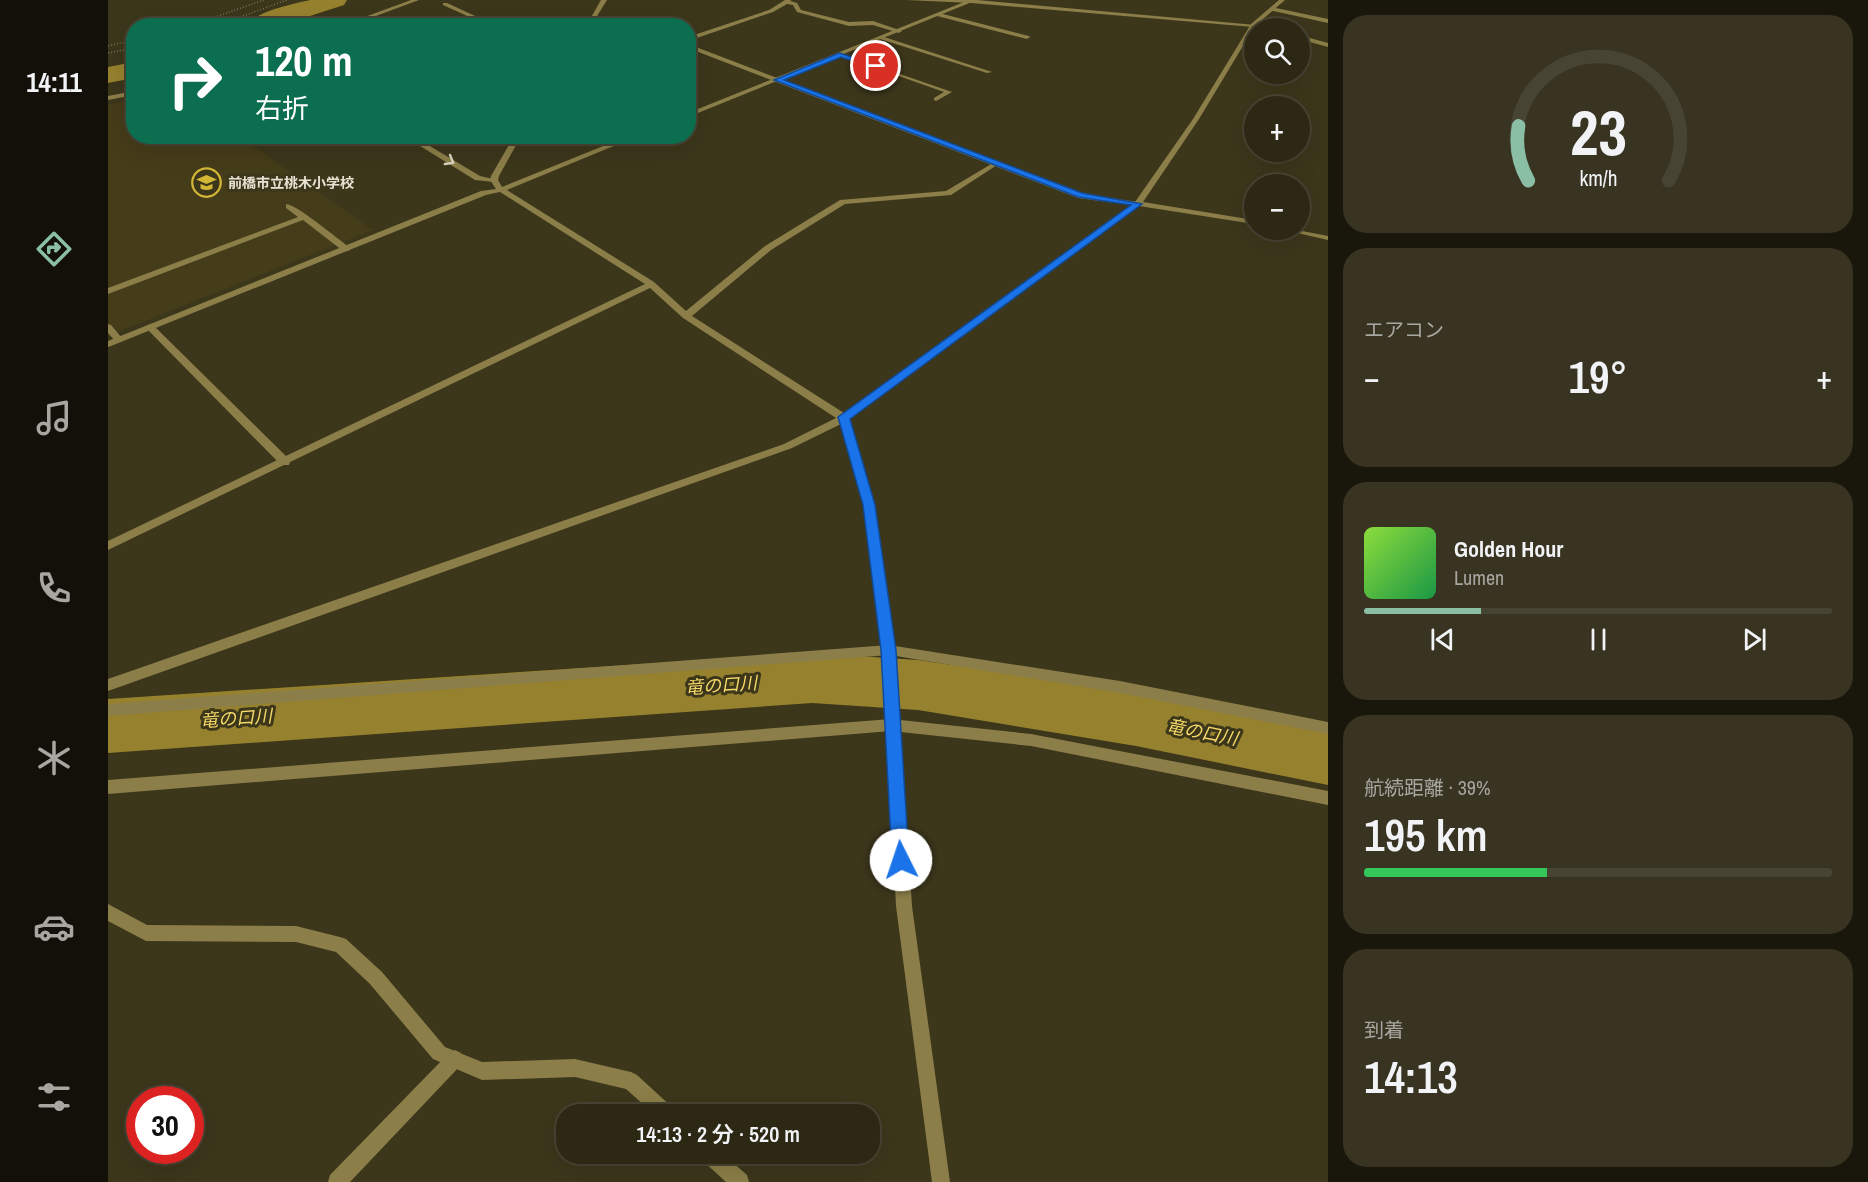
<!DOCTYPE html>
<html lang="ja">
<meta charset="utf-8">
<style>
:root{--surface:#2d2814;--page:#393422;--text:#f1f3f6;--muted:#a7a6a0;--line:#484434;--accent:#8abfa5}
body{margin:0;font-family:"Archivo Narrow","Noto Sans JP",sans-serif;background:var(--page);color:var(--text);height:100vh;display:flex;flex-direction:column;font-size:22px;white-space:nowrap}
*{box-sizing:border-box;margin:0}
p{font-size:20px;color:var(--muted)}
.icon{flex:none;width:33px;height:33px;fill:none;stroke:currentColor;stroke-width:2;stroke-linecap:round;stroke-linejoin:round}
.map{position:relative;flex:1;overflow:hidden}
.drawer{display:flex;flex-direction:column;gap:15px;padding:15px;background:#19160b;width:540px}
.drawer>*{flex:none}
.top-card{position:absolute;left:18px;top:18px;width:570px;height:126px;border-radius:24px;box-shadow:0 6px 24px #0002,0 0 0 2px var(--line);background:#0b6e4f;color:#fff;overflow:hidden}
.fabs{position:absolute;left:1136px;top:18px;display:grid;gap:12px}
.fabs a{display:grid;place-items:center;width:66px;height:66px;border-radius:50%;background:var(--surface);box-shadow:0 6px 24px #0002,0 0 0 2px var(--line);font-size:30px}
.speed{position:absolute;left:18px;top:1086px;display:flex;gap:12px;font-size:30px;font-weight:700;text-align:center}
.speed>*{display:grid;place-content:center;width:78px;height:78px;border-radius:50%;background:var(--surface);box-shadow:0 6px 24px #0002,0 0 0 2px var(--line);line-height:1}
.speed .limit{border:9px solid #d22;background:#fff;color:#111}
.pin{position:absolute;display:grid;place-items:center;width:51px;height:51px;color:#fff;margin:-26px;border:3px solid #fff;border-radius:50%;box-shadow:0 2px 6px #0007}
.me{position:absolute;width:66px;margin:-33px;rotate:356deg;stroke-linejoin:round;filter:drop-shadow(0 0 4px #0008)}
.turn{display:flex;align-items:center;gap:21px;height:126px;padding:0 30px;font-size:27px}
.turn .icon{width:78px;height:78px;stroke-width:2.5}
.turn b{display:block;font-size:42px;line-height:51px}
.big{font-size:45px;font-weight:600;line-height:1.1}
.drawer .tile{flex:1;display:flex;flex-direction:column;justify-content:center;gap:9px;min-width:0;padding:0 21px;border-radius:24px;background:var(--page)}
.drawer .dial{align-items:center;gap:0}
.dial svg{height:156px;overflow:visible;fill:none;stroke:var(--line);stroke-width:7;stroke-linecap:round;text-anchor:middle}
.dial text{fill:var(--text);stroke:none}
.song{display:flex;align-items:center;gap:18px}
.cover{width:72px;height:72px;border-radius:9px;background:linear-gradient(135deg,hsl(90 70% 55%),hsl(140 70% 35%))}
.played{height:6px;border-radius:3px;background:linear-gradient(90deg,var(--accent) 25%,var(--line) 25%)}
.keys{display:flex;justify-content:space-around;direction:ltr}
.heat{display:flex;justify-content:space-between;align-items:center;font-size:33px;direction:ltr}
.charge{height:9px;border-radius:4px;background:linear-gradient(90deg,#34c759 39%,var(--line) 0)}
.trip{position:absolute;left:448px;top:1104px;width:324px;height:60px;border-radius:24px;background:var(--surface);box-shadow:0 6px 24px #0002,0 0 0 2px var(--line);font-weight:600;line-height:60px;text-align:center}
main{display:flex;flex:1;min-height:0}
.tab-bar{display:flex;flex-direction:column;width:108px;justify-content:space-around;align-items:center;background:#121008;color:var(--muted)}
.tab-bar .icon{width:42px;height:42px}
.tab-bar .active{color:var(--accent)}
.tab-bar b{font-size:27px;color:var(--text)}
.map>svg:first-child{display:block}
.built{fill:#453c19}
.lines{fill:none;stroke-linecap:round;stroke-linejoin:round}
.river{fill:#96822e;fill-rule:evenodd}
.path{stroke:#79745d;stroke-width:1.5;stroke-dasharray:1 2;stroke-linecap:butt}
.service{fill:#8b7e48;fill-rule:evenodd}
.minor{fill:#8b7e48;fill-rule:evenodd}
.oneway{stroke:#d9d4bf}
.route{fill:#1a73e8;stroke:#114b97;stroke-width:1.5}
.labels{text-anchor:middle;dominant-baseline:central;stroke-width:6;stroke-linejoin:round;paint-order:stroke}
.far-poi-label{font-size:14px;font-weight:bold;fill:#e7e3d4;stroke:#3c361b;text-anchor:start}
.water-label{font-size:18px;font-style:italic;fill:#f6da69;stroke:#3c361b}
</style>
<main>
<nav class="tab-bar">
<b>14:11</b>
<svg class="icon active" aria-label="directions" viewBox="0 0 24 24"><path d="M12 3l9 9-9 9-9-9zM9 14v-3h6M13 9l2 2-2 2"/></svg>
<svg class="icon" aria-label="music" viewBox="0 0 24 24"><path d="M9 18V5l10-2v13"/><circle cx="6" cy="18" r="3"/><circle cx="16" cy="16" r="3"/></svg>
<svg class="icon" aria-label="phone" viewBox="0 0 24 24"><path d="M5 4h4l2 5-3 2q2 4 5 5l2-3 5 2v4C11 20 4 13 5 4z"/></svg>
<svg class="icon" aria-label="climate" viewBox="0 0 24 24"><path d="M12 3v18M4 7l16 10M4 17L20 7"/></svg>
<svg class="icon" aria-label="car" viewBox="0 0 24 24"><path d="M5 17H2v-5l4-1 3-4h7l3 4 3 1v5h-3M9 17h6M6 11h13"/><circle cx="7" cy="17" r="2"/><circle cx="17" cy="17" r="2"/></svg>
<svg class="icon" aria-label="filters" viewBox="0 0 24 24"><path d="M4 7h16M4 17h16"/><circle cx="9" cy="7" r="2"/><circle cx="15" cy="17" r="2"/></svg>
</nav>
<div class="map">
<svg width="1220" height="1182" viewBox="0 0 1220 1182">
<rect width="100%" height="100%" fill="#3c361b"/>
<!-- built -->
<path class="built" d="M25,100L26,136L132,137L265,230L0,336V105Z"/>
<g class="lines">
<!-- river -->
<path class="river" d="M202,0H239L236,5L171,26H138C148,11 185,4 202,0Z
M26,62V78L0,83V67Z
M704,653L810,660L1028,692L1220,729V785L1028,746L810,710L704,703L0,753V699Z"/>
<!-- path -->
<path class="path" d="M81,26L156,0
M107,26L179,0
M0,46L26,40
M0,53L26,48"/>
<!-- service -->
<path class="service" d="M303,0H311L241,26H232Z
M677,0H684L682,1L689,3L693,10L741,22L765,21L794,31L791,33L765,25L741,26L689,12L685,5L679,4L665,12L580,41V37L661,10Z
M798,0H869L1148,25L1145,27L863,3Z
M335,3H339L389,26H381L335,5Z
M1163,7L1220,19V23L1161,10Z
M831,13L921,36L922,37L919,39L829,16Z
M428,20L481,23L484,25L428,24L405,26Z
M772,37H776L884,72L879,73L772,39Z
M580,44L974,194L1030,202L1034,204L1030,206L970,198L580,48Z
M731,53L844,92L828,101L826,100V98L836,92L785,74L768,82H764V80L779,72L731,55Z
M26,91V95L0,100V96Z
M296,136H305L372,176L390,180L386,182L367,180Z
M178,204C188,204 230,239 241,247V251H235L195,220L0,294V288L190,217L178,208Z
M0,324L3,325L14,338V342H8L0,333Z
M42,324L45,325L181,459L182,462L181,465H173L39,329L38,327Z
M781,645L785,646L787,650L785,654L781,655L0,716V704Z
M783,719L923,734L1220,791V805L923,746L783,731L0,794V780Z
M0,904L39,925L188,926L232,937L238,939L274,972L337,1047L374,1062L467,1059L523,1072L529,1075L565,1108L568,1114H546L518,1089L467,1077L374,1080L325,1059L262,984L228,952L188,942L38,941L0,921Z
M593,1154H615L639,1175L641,1182H618L595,1161Z"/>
<!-- minor -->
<path class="minor" d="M493,0H499L483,26H478Z
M861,0H869L580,117V113Z
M1171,0H1177L1147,26L1091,119L1035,202L1146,220V224L1031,206L741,419L766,505L787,646L1012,681L1220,722V734L1012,693L788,656L804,906L842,1182H824L788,906L775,650L756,505L733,424L684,448L0,691V679L676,444L728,418L575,318L542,288L0,550V541L537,284L392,192L378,195L3,346L0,347V341L373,191L388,189L382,180L383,176L406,136H413L391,176L390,180L394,187L520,136H530L399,190L546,282L578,311L657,246L732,200L838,191L885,163H889V165L843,195L737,204L663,250L584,316L736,413L1027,202L1085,119L1143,24Z
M1191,35L1220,43V47L1191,39Z
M1176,230H1189L1220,236V240Z
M347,1050L353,1053L356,1059L353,1065L242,1182H220L222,1175L341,1053Z"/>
</g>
<!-- one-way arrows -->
<defs><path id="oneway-chevron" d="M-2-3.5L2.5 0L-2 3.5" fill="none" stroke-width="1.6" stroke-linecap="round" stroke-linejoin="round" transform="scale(1.5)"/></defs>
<use class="oneway" href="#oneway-chevron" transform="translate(342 161) rotate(30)"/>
<!-- route -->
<path class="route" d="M731,53L771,66L766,68L733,57L676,80L974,193L1034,204L742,419L767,505L788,650L801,860L799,866L793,869L787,866L784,860L773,650L755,505L730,417L1023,205L970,197L666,80Z"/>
<!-- icons -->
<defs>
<symbol id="school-ring" viewBox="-11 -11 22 22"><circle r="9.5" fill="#3c361b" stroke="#d3b635" stroke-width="1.5"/><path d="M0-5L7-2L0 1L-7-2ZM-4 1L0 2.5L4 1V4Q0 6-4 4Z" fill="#d3b635"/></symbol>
</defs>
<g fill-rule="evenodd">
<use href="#school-ring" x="82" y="166" width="33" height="33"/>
</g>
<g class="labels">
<!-- far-poi labels -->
<g class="far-poi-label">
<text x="120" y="183">前橋市立桃木小学校</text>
</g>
<!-- water labels -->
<g class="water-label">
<text transform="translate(613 685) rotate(-4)">竜の口川</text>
<text transform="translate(128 718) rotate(-4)">竜の口川</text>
<text transform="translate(1094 732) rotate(11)">竜の口川</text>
</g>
</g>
</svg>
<div class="fabs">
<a><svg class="icon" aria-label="search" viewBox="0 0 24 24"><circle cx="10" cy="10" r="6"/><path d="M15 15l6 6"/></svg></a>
<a>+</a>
<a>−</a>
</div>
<div class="speed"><div class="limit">30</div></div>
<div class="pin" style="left:768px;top:66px;background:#d93025"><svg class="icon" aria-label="arrive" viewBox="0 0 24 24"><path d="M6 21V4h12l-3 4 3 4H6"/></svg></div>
<svg class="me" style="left:793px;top:860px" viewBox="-20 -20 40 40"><circle r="19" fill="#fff"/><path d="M0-13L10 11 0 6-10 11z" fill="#1a73e8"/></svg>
<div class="trip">14:13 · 2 分 · 520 m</div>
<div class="top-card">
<div class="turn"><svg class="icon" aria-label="right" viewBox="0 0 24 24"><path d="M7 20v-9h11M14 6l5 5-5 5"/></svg><div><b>120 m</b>右折</div></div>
</div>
</div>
<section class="drawer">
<div class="tile dial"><svg viewBox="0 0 100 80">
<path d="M14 69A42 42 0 1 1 86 69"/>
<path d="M14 69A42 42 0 0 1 9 41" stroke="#8abfa5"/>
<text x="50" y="56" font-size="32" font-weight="700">23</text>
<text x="50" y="72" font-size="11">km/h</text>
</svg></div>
<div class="tile"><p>エアコン</p>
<div class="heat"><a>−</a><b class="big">19°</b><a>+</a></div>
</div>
<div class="tile">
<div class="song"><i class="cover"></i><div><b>Golden Hour</b><p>Lumen</p></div></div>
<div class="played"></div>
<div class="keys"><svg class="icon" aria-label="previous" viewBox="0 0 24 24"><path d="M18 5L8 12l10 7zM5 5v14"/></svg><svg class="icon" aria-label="pause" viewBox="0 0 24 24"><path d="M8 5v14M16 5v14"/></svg><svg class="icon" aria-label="next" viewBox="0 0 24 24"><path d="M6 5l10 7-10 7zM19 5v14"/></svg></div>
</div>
<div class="tile"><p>航続距離 · 39%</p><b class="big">195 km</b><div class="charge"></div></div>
<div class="tile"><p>到着</p><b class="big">14:13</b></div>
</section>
</main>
